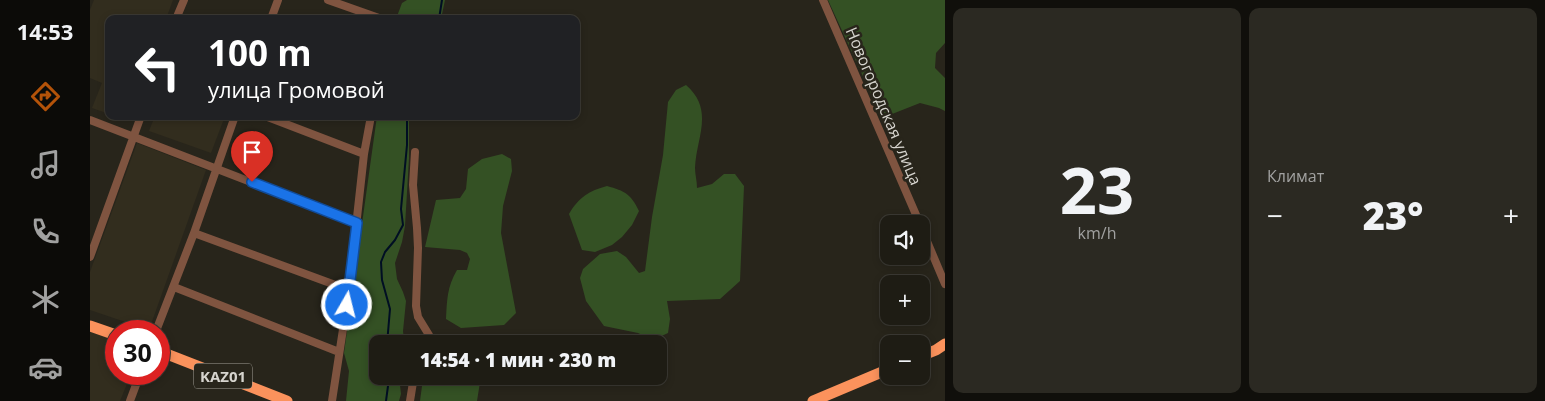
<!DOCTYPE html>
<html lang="ru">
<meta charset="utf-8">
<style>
:root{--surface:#1e1c14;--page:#2b2922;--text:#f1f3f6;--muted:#a1a1a0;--line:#3c3a34;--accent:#b45309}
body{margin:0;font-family:"Open Sans",sans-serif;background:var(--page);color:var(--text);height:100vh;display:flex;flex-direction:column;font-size:19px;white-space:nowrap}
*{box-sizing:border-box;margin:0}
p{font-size:16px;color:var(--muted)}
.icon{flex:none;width:28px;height:28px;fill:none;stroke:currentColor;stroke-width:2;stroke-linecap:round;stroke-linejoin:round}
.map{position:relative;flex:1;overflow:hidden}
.drawer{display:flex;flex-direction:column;gap:8px;padding:8px;background:#100f0b;width:600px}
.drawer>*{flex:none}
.guide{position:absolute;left:15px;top:15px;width:475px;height:105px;border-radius:10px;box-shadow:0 2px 8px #0003,0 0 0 1px var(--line);background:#202124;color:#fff;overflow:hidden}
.buttons{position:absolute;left:790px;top:215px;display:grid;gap:10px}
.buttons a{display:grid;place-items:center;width:50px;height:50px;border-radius:10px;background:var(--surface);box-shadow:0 2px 8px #0003,0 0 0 1px var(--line);font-size:25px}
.speed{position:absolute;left:15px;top:320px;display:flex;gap:10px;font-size:25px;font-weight:700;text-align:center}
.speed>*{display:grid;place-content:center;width:65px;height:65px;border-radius:50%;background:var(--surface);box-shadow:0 2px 8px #0003,0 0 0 1px var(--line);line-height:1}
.speed .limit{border:8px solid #d22;background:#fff;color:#111}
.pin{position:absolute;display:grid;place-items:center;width:42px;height:42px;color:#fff;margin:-51px -21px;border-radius:50% 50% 50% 0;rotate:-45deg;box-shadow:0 0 5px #0007}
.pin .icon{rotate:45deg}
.me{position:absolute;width:55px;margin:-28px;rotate:8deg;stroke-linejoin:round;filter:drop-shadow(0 0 4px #0008)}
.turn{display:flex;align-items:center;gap:18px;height:105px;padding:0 20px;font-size:22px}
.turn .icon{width:65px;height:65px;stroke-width:2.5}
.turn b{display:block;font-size:35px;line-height:42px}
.big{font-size:38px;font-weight:800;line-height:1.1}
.drawer .tile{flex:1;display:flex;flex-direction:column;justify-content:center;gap:8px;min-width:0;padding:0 18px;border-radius:10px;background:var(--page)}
.drawer .dial{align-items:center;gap:0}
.dial b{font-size:65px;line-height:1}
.heat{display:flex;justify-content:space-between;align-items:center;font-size:28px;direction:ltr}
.drawer .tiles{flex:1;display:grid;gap:8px;grid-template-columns:repeat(2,1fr)}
.trip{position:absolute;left:279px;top:335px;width:298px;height:50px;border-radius:10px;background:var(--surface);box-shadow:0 2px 8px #0003,0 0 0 1px var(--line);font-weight:800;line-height:50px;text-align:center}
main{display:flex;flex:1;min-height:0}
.dock{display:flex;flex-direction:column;width:90px;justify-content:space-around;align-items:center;background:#0c0b08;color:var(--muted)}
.dock .icon{width:35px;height:35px}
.dock .selected{color:var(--accent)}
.dock b{font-size:22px;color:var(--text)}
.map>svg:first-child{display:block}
.built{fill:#322d1e}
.green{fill:#345124}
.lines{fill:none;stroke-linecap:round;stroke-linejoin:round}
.stream{stroke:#000e23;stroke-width:2}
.minor{stroke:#7f5440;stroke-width:8}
.highway{stroke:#fb925c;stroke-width:11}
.route-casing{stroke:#114b97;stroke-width:12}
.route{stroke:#1a73e8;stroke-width:9}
.labels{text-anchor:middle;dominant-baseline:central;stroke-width:5;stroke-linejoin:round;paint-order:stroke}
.shield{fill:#28251b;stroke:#a2a098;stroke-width:1}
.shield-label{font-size:15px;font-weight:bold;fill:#d6d4ce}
.street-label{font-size:16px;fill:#d6d4ce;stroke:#28251b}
</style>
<main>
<nav class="dock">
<b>14:53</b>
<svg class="icon selected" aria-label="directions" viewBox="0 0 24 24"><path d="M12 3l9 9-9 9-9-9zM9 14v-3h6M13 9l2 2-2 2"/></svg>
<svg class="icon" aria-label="music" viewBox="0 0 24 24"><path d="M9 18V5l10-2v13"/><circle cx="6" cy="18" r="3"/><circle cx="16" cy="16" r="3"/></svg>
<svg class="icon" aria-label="phone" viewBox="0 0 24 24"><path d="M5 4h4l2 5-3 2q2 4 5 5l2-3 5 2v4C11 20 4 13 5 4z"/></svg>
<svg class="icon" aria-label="climate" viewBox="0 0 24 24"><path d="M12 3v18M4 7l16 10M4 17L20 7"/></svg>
<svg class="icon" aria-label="car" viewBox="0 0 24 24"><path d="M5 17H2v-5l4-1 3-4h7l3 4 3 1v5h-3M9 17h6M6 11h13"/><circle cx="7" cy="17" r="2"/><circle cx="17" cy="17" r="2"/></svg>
</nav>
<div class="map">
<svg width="855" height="401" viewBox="0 0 855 401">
<rect width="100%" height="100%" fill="#28251b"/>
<!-- built -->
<path class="built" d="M4,0H83L76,19H19V114L2,108L12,83L0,78V10Z
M65,116H135L121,153L59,131Z
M47,143L116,170L59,330L0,310V272Z
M0,331L26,340V374H41L30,401H0Z"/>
<!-- green -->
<path class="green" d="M317,0H355L351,19H306L312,3Z
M738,0H855V43L846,53L845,68L855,78V111L849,108L830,103L792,118Z
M596,85C625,110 606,138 605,168C605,174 607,181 607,188L622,184L634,174H645L654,186L650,281L630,299L577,301L580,319L578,333L563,340L548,333L514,326L496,301L490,278L493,269L510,254L527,251L536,257L549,273L555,271L562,217L573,155L578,102L586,90Z
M287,116H319V158L315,226L312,242L305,263L307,279L313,292L316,301L313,331L314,340L312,344H288V376H309L311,394L309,401H256L259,371L254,353Z
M412,154L421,159L422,171L413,206L411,233L426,313L414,325L371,328L356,319C357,300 357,287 367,270H377L380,259L377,253L370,250L335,247L346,200L370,198L376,189L378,169L392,159Z
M517,186C535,191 541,194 549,211L542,225L532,237L522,245L505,252L492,250L479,214C489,197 499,191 517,186Z
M331,376H391L387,401H330L332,386Z"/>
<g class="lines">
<!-- stream -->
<path class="stream" d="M349,19L352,0
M297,344L300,309L292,280L291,262L295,252L305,240L313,225L311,209L317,145V116
M296,401L298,386L297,376"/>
<!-- minor -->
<path class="minor" d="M238,0L289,18
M733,0L830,224
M86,19L94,0
M181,19L188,0
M175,116L274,154
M0,120L267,223
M325,152L323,185L327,228L328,248L326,306L328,317L339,335L340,344
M831,227L855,284
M104,233L259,290
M0,257L51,116
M84,287L249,352
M66,331L104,233L145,116
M40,401L50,374
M242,401L259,290L274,154L281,116
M320,401L324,376"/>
<!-- highway -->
<path class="highway" d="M0,326L26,335
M69,351L197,401
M831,356L846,350L855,344
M723,401L799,369"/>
</g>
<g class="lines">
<defs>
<path id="route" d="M162,182L267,223L257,305"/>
</defs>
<!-- route casing -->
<use href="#route" class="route-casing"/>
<!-- route -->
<use href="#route" class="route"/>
</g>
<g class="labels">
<!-- shield labels -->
<rect class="shield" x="104" y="363.5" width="58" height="25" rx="4"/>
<g class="shield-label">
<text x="133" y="376">KАZ01</text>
</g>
<!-- street labels -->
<g class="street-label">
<text transform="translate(794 106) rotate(67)">Новогородская улица</text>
</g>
</g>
</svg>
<div class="buttons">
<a><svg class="icon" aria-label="sound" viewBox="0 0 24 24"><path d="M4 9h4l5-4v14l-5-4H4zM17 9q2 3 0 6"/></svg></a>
<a>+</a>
<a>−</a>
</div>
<div class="speed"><div class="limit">30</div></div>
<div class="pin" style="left:162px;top:182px;background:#d93025"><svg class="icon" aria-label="arrive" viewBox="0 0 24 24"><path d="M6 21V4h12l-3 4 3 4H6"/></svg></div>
<svg class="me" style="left:257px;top:305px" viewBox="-20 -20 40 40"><circle r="17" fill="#1a73e8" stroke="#fff" stroke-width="3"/><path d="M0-11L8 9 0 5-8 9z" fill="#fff"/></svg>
<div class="trip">14:54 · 1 мин · 230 m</div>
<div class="guide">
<div class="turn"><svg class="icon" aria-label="left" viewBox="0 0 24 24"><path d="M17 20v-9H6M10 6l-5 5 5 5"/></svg><div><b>100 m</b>улица Громовой</div></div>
</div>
</div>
<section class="drawer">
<div class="tiles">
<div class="tile dial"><b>23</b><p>km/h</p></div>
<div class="tile"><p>Климат</p>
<div class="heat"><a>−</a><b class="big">23°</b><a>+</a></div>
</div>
</div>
</section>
</main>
